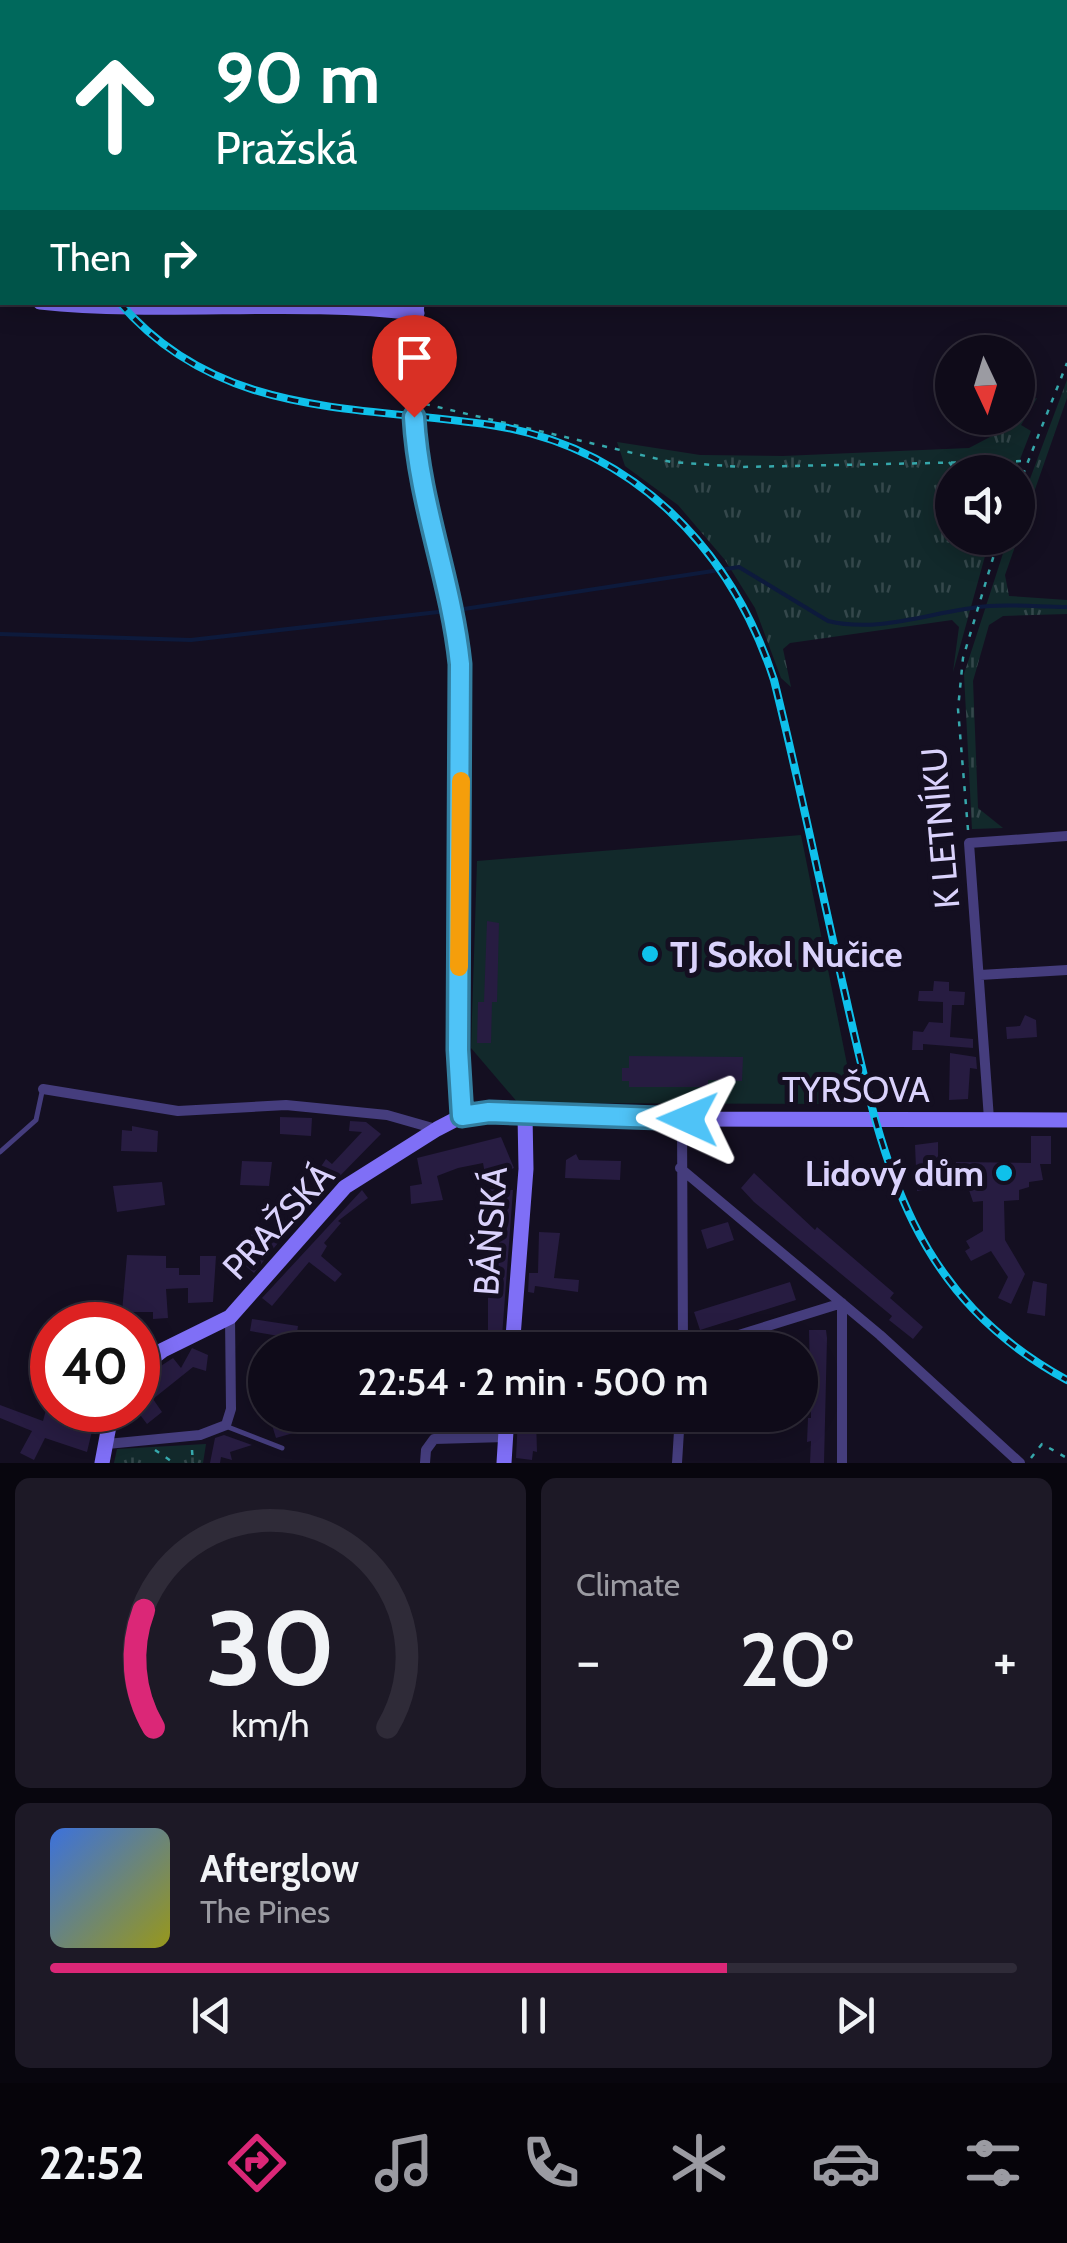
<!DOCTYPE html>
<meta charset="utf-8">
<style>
:root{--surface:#0f0b19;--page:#1d1926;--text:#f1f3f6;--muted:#9b9ba2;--line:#2f2b38;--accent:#db2777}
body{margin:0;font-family:Cabin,sans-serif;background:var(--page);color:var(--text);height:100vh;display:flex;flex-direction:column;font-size:38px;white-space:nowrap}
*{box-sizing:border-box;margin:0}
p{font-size:32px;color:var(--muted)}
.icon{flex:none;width:55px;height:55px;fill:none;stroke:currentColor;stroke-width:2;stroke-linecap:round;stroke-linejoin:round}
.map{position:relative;height:1463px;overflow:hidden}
.panel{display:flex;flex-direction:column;gap:15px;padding:15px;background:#08060e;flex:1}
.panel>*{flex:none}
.top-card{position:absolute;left:0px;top:0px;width:1068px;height:305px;box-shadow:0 5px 25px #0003,0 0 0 2px var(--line);background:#00695c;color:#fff;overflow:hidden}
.needle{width:65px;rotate:176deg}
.tools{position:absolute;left:935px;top:335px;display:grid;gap:20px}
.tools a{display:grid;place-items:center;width:100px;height:100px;border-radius:50%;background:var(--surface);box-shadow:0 5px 25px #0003,0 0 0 2px var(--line);font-size:50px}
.speed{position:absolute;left:30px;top:1302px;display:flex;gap:20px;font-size:50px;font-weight:700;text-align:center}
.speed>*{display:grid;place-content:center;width:130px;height:130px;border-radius:50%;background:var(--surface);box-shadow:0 5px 25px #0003,0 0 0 2px var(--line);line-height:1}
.speed .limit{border:15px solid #d22;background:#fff;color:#111}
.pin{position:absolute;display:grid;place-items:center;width:85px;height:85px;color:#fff;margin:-102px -42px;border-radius:50% 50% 50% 0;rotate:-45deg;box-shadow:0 0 10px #0007}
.pin .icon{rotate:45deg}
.me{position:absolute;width:110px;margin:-55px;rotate:271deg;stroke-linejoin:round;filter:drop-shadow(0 0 8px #0008)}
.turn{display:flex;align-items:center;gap:35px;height:210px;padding:0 50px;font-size:45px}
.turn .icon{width:130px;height:130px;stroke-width:2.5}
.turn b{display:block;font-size:70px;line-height:85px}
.then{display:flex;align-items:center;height:95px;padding:0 50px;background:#0003;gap:20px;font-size:38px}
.big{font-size:75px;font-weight:600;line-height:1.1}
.panel .card{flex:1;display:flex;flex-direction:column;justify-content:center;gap:15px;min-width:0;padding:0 35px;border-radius:15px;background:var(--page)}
.panel .dial{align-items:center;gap:0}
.dial svg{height:260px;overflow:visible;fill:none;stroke:var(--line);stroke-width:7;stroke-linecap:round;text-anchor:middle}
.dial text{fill:var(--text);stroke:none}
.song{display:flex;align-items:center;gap:30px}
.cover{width:120px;height:120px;border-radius:15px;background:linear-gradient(135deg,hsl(220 70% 55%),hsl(60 70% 35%))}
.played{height:10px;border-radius:5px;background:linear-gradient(90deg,var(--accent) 70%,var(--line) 70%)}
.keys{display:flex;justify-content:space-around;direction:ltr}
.heat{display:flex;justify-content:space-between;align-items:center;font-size:55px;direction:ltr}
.panel .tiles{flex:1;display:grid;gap:15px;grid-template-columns:1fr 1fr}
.card:last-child{grid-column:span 2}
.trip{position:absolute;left:248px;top:1332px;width:570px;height:100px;border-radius:50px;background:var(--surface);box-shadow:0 5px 25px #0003,0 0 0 2px var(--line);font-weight:600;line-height:100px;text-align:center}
.tabs{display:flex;height:160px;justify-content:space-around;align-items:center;background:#06040a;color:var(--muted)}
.tabs .icon{width:70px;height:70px}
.tabs .active{color:var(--accent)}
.tabs b{font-size:45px;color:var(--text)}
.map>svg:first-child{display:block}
.grass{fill:url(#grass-tufts)}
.pitch{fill:#12292b}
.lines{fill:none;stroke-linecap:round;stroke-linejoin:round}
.stream{stroke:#0d1a3c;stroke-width:4}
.building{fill:#271c41}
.path{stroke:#36a8ac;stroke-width:2.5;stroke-dasharray:5 8;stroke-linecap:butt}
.lane{stroke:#453d7d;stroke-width:5}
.street{stroke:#453d7d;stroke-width:10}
.secondary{stroke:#7f6ff6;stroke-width:15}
.rail-casing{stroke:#0fc1eb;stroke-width:8}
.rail{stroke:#140f21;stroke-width:4;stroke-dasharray:11;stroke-linecap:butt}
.route-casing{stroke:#337fa1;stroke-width:25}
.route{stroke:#4fc3f7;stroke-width:18}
.slow{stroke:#f59e0b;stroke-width:18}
.poi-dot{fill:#0fc1eb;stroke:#140f21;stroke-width:4}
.labels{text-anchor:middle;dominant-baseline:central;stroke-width:10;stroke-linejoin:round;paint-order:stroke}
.street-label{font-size:35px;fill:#dad2fc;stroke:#140f21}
.poi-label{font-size:35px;font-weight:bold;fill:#dad2fc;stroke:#140f21;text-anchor:start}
</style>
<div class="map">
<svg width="1067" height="1463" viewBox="0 0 1067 1463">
<defs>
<pattern id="grass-tufts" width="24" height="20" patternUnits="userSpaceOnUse" patternTransform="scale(2.5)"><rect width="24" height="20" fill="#12292b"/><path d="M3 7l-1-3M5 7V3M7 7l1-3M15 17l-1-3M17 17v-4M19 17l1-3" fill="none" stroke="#34474b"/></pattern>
</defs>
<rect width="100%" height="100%" fill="#140f21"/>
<!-- grass -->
<path class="grass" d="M1067,380V398L1005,575L1009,596L1067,600V614L1003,616L989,625L973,681L978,808L1003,828L972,829L964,674L1008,538H1018V511Z
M1037,398L1021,425L1031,431L1015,472H952V538H990L953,672L959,627L952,620L790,643L783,649L791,687L781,678L755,608L725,560L678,505L625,466L617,442L700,455L783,456L969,448L992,436L1005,418H1018V403Z
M206,1444L203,1463H114L117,1449Z"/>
<!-- pitch -->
<path class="pitch" d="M801,835L855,1104L518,1103L471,1048L477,861Z"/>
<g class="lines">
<!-- stream -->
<path class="stream" d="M457,610L739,567L828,621C882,634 935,610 989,606C1015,604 1042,607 1067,607
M0,634L191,640L447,611"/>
</g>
<!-- building -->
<path class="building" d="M487,921L499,923L497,1002H492L491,1043H477L478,1002H484Z
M934,981L949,982V991L965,992L964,1005H952L950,1037L973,1039V1048L923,1044V1050H912L913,1031L923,1032L929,1022L943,1023V1002L918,1001L919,991H933Z
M1025,1015L1036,1020L1037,1037L1007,1039L1006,1027L1020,1026Z
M950,1053L976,1057L977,1069L970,1068L968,1099L949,1100Z
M629,1056L743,1057L742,1081L708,1080V1087H629V1081H622V1068H629Z
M280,1117L312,1118L311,1136L280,1134Z
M350,1121L366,1122L381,1134L333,1183L320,1168L326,1159L332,1164L362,1132L349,1131Z
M132,1126L158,1131L157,1152L121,1151L122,1130L132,1131Z
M1031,1136H1051V1164H1040L1043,1180L1029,1182V1187L1019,1190V1200L1004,1201L1005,1240L1025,1274L1011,1304L998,1298L1008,1277L991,1251L971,1261L965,1251L970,1248L966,1241L983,1231V1201L973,1202L964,1175H956V1162L1031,1163Z
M501,1137L514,1168L486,1180L483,1163L458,1168L437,1176L443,1200L411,1204L410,1186L422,1184L417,1158Z
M938,1142V1162L932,1163V1190L917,1191L915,1145Z
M576,1154L579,1160L621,1161L620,1180L565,1178L566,1160Z
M242,1161L272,1162L269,1186L240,1185Z
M754,1173L815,1230L817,1227L894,1293L890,1298L923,1327L913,1339L889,1320L892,1316L754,1202L741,1188Z
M162,1182L165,1205L117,1212L113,1186Z
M489,1189L513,1190L501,1350H488V1296L495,1297L496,1278L495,1251H490L494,1207H490Z
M362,1190L368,1198L338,1221L341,1223L324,1243L327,1246L321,1256L342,1274L335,1282L309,1262L272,1306L262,1298Z
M262,1222L282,1238L254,1273L234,1256Z
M728,1222L734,1240L707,1249L701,1230Z
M539,1232L560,1233L554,1278L579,1280L578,1292L535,1286L534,1293L528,1292L529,1273H538Z
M127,1255L166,1256V1268H179V1275H200V1256H216L213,1302L188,1303V1288L166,1289L168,1318L153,1319V1312H122Z
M1033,1281L1047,1284L1045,1316L1027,1313Z
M790,1282L796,1300L700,1330L694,1312Z
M252,1319L298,1326L296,1339L250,1331Z
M809,1330H826L827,1338L824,1463H810L811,1441L807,1442L808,1418H811Z
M192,1348L208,1355L206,1371L193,1367L153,1399L162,1412L147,1424L138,1412V1381L173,1358L181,1368Z
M0,1405L43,1421L46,1410H97L87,1452L45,1438L34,1460L20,1453L32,1431L0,1418Z
M311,1415L349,1417L276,1438L272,1425Z
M518,1418L536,1419L537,1452L533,1451L532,1460L516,1458Z
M224,1435L252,1445L230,1452L232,1460L221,1457L220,1463H210L215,1438Z"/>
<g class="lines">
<!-- path -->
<path class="path" d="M425,404L671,462L742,467L1026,461
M949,462L957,472
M1018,487L1067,363
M968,830L958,709L963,658L999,538
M155,1450L174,1463
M192,1450L193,1463
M1031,1458L1042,1444L1067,1458"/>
<!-- lane -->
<path class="lane" d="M0,1152L36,1120L42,1092
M228,1427L282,1448"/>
<!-- street -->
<path class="street" d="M980,975L1067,970
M43,1089L178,1111L286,1105L387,1115L436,1129
M682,1119L683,1350
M989,1119L969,843L1067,836
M680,1168L880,1335L1020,1463
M690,1350L842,1303V1463
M107,1444L200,1435L226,1425L231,1409L230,1317
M425,1463L426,1450L434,1439L506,1437
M677,1463L680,1415"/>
<!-- secondary -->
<path class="secondary" d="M511,2L513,0
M0,298H2
M40,302C165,315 292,298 417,313
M417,302C412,369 409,439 423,505C435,559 454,608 460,664L457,1049L462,1116
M512,1350L526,1169L525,1115
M138,1369L163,1350L230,1317L345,1187L437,1129L462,1116L489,1112L689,1119L1067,1120
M102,1463L112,1410
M504,1463L507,1415"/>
<defs>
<path id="rail" d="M0,94L2,99
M119,302C219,419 357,405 491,425C633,447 731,548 774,680C799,781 820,884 843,985C881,1151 904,1291 1067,1380"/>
</defs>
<!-- rail casing -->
<use href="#rail" class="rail-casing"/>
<!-- rail -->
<use href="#rail" class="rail"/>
</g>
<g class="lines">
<defs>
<path id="route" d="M414,417C419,505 451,578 460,664L458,1050L462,1116L489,1112L688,1119"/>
</defs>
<!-- route casing -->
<use href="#route" class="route-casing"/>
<!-- route -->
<use href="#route" class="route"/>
<!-- slow -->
<path class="slow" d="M459,967L461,781"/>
</g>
<!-- markers -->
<g class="poi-dot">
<circle cx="650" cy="954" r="10"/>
<circle cx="1004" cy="1173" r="10"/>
</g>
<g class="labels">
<!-- street labels -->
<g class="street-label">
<text transform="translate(940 828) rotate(-95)">K LETNÍKU</text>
<text x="856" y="1089">TYRŠOVA</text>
<text transform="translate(278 1221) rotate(-47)">PRAŽSKÁ</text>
<text transform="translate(490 1231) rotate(-86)">BÁŇSKÁ</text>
</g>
<!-- poi labels -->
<g class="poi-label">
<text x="670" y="954">TJ Sokol Nučice</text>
<text x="984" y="1173" text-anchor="end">Lidový dům</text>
</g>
</g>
</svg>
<div class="tools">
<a><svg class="needle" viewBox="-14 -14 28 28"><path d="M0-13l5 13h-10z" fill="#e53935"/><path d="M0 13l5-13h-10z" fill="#9b9ba2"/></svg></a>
<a><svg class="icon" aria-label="sound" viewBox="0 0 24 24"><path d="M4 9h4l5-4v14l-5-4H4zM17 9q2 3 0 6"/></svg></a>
</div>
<div class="speed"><div class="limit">40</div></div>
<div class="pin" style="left:414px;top:417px;background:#d93025"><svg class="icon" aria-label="arrive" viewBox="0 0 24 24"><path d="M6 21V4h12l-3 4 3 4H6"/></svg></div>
<svg class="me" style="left:688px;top:1119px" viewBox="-20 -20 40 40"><path d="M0-17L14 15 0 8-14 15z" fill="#4fc3f7" stroke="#fff" stroke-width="4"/></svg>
<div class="trip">22:54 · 2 min · 500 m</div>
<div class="top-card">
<div class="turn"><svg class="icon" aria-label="ahead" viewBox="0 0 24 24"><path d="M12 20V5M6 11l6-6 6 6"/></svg><div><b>90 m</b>Pražská</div></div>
<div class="then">Then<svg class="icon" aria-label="right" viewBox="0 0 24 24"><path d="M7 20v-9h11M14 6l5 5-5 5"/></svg></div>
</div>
</div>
<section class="panel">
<div class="tiles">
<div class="card dial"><svg viewBox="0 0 100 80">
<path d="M14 69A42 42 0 1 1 86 69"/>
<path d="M14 69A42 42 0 0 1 11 33" stroke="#db2777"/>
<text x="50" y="56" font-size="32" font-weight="700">30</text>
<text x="50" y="72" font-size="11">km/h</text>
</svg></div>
<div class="card"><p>Climate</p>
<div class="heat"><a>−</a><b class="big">20°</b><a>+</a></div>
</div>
<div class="card">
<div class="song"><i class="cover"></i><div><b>Afterglow</b><p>The Pines</p></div></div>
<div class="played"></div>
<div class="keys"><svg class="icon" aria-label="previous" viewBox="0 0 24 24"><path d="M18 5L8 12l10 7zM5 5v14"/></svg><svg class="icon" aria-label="pause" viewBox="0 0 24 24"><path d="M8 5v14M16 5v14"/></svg><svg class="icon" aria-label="next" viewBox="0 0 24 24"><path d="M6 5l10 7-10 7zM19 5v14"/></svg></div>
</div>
</div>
</section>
<nav class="tabs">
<b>22:52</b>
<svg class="icon active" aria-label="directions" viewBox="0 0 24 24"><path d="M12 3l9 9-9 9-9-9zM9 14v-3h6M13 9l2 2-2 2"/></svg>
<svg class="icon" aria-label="music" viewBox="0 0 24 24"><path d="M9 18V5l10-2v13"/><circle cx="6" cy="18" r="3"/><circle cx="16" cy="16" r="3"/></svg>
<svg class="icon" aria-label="phone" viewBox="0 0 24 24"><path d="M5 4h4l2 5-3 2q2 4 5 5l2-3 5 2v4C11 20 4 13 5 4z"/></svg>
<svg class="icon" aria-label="climate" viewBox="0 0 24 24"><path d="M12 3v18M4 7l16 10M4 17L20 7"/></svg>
<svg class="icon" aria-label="car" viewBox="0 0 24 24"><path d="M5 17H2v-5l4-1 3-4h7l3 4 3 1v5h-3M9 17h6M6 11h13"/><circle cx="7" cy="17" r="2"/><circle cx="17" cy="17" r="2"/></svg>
<svg class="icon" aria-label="filters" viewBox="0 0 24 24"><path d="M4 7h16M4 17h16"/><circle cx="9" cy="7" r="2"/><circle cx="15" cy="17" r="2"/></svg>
</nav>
